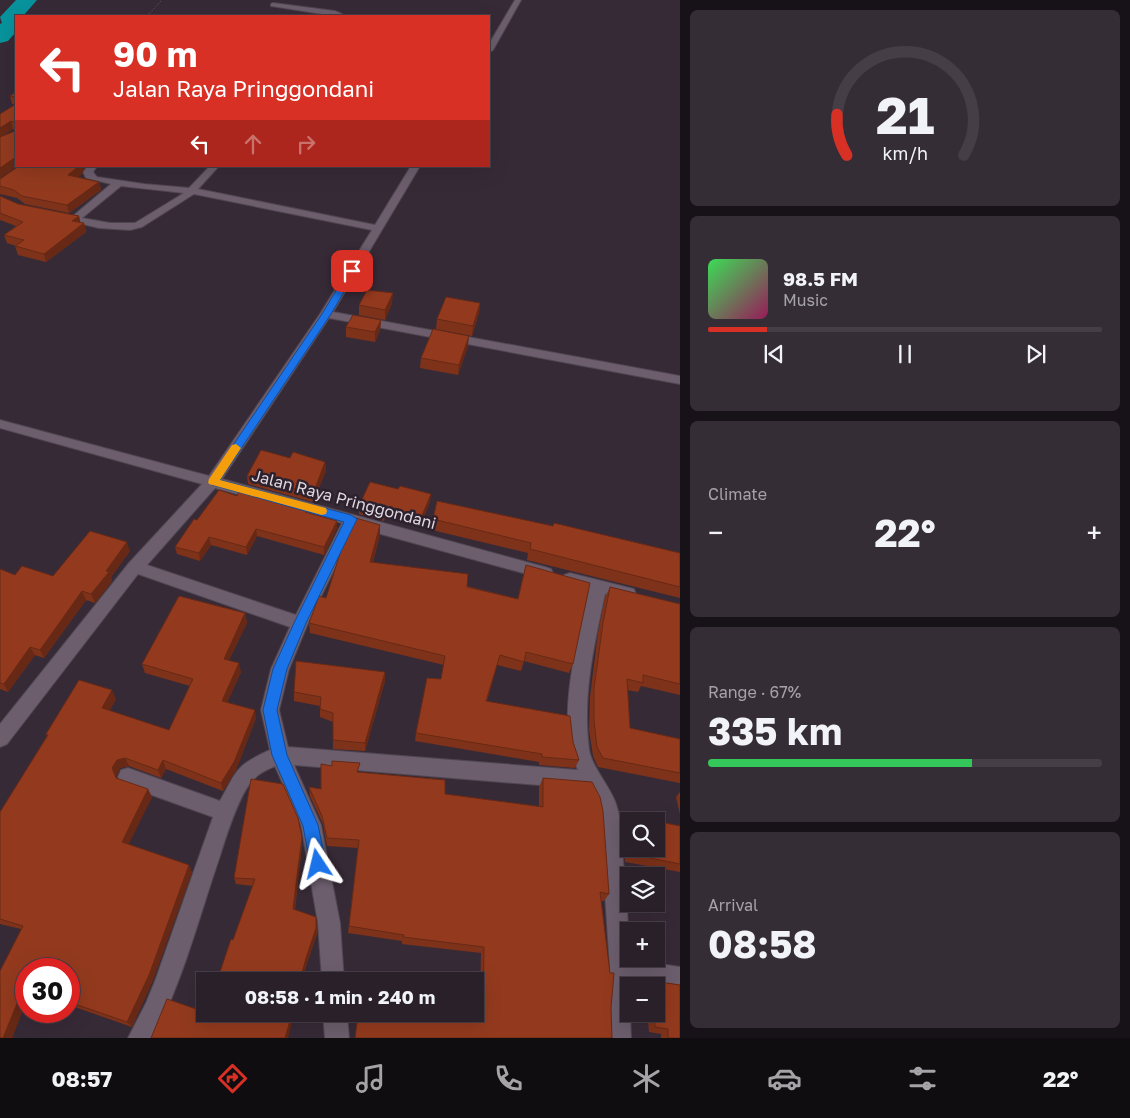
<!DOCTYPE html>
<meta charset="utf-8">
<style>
:root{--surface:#292029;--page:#352d35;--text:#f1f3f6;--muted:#a5a3a8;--line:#453e46;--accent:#d93025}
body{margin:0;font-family:"Golos Text",sans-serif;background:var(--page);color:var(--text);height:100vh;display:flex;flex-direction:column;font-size:19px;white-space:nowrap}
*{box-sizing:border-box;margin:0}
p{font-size:16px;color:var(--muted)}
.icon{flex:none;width:28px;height:28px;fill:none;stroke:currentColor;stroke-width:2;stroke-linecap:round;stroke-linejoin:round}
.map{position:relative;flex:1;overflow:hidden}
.side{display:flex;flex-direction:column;gap:10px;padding:10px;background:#171217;width:450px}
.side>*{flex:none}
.top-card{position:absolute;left:15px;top:15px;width:475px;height:152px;border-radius:0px;box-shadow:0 5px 20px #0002,0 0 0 1px var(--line);background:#d93025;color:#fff;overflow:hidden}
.tools{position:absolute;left:620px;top:812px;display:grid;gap:10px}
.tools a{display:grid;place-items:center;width:45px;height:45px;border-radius:0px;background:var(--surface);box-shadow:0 5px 20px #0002,0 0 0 1px var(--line);font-size:25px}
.speed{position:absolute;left:15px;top:958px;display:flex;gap:10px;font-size:25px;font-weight:700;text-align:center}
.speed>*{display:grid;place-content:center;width:65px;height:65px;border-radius:50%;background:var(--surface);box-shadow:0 5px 20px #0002,0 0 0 1px var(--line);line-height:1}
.speed .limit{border:8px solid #d22;background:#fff;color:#111}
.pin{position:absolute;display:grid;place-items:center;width:42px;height:42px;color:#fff;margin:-21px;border-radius:10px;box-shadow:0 2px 8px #0006}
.me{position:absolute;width:55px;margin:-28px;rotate:350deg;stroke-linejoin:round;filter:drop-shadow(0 0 4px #0008)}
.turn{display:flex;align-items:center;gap:18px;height:105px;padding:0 15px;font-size:22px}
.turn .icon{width:65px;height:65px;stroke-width:2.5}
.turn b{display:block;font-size:35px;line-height:42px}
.lanes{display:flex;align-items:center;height:48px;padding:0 15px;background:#0003;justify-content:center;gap:25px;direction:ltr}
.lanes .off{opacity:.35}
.big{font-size:38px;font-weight:700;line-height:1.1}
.side .tile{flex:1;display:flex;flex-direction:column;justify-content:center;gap:8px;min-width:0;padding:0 18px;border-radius:8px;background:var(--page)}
.side .dial{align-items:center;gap:0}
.dial svg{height:130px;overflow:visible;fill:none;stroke:var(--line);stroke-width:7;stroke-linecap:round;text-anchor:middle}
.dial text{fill:var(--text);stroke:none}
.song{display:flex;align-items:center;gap:15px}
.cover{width:60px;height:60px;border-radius:8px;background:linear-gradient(135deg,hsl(130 70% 55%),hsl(330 70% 35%))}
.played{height:5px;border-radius:2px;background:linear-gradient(90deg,var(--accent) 15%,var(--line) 15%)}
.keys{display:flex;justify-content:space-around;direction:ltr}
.heat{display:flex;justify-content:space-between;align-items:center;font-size:28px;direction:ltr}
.charge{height:8px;border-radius:4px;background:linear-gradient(90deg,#34c759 67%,var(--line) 0)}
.trip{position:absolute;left:196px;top:972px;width:288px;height:50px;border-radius:0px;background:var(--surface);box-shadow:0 5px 20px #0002,0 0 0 1px var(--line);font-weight:700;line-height:50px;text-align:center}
.tab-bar{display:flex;height:80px;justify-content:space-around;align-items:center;background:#100d10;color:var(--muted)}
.tab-bar .icon{width:35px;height:35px}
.tab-bar .selected{color:var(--accent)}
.tab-bar b{font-size:22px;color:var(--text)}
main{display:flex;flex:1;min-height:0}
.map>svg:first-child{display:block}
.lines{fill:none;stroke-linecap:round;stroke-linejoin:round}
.river{fill:#08939c;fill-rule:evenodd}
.minor-casing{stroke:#504651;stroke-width:2}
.path{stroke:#908691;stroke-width:1;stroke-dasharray:0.5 2;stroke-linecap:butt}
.minor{fill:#6c5e6d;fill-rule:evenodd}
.wall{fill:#7e321a}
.shaded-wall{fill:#672915}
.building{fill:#933a1e;stroke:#672915}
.route{fill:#1a73e8;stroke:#114b97}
.slow{fill:#f59e0b}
.labels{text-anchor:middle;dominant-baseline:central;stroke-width:5;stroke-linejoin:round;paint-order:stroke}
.street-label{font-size:16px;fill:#dfd7e0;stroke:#2d212d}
</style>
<main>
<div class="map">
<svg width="680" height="1038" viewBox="0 0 680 1038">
<rect width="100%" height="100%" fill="#372a37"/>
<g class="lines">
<!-- river -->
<path class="river" d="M16,0H37L23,16H16V32L8,41L0,43V24L2,23L0,17Z"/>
<defs>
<path id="minor" d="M515,0H521L493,50L489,52V44Z
M273,3L335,11L342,14L341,16H335L271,6V4Z
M88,166H97L93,172L97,177L144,184L189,188L210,166H219L198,189L375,225L411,166H420L333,312L680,376V384L329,318L222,479L545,567L551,569L553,573L551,577L545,579L355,527L308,623L289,669L279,710L288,747L578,770C554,724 578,639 589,590L564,583L562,579L564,575L570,573L634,589L636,594L634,599L628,601L605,594C594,645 582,697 589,749C591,766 610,786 616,804C622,822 622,841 623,860C626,894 629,926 629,959L680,967V989L632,982V986H629L631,1038H607L610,969L600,819L597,805L588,789L294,765L321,825L340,923L344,981H322L318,923L301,825L275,766C267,770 259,773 253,780C239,794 226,837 220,856C199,917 183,981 153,1038H128L146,1003L155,981L213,817L121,784L118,777L121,770L128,768L220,801C237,770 236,765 270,750L261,710L271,669L290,627L138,574L7,744L0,747V724L129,563L202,484L0,428V420L209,476L320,314L372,230L194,194L142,227L130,230L99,228L57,218V214L73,216L111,184L86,178L83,172ZM121,186L184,193L135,223H110L82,218ZM215,488L342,523L296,615L147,565Z
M323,1014H347L349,1038H325Z"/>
</defs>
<!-- minor casing -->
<use href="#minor" class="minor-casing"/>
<!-- path -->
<path class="path" d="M147,16L162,0"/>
<!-- minor -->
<use href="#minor" class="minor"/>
</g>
<!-- wall -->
<path class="wall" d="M16,92V166H17L0,178V137L15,131V130L13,129L0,137L16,104H12L10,96Z
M82,174L78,177L99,182L101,190L69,213L25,204L17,198L0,194V179Z
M0,196L18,204L79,216L80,223H84L86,232L46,262L18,255L15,246H16L7,243L4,235L16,226L0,220Z
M392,303L385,320L359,315V305Z
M480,303L479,313L472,336L436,329L437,319Z
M381,320L380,330L375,342L346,337V327Z
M468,346L458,375L420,368L421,358Z
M290,458L325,462L326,471L313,502L248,484L247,476Z
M237,496L307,513L337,528L324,555L257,536L247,555L211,545L200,561L177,554L175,547L197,520Z
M430,502L420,526L385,516L384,521L359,514V506Z
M433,519L680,553V598L527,560L528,553L432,530Z
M380,535L373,562L518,599L526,565L573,664L569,673L524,661L521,671L497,665L487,701L573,742L579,760L575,768L539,765V762L415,741L416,733L441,679L444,665L310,633L309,623L326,598Z
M130,551L111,577L112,581L95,603L86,600L44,658L35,655L8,692L0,689V569L15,575L53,576Z
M610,587L680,604V695L641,686L638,692L627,690L630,728L680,739V783L598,767L593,756L589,730L590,697L598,633L605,597Z
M245,613L247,623L229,660L241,672L227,702L256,718L236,770L223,791L166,769L161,778L129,766L120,768L116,776L117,778L152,797L128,844L192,872L153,980L132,1027L69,1005V969H26V1001L12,1038H0L21,929L0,924V812L47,736L46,734L116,699L109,711L169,730L190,686L145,673L142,664Z
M385,672V681L365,751L333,749V722L320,717V706L294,701V692Z
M332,766L445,794L539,807V787L543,778L609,894L604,901H601L611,1008L612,1038L480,999L481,953L402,944V941L348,933L358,848L327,846L323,824L310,796L309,787L321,789Z
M680,792V814L676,797Z
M627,816L629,821V849H656L680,826V872L625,862L622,823Z
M302,837V844L295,910L316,917L317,934L307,963L302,981H217L233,940L253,886L236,884L234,878Z
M640,979L680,985V1038H661V1034L649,1032L648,1021L632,1018V1014H656V986H633L634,984Z"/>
<!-- shaded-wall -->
<path class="shaded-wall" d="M11,121L13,129L0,137V128Z
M16,157V166H17L0,178V168Z
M79,166H86L82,174L71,183L68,175Z
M99,182L101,190L69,213L67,205Z
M79,216L81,225L72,221Z
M84,223L86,232L46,262L44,254Z
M393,293L392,303L385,320V310Z
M480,303L479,313L472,336L473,326Z
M381,320L380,330L375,342V332Z
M469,336L468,346L458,375L459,365Z
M325,462L326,471L313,502V494Z
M431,494L430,502L420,526L421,518Z
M337,521V528L324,555V547Z
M380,525V535L370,571V562Z
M256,529L257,536L247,555L246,547Z
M209,537L211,545L200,561L199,553Z
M127,542L130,551L111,577L112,581L95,603L91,594L106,571Z
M82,591L86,600L44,658L40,650Z
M245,613L247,623L225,668L224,659Z
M30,647L35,655L8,692L4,684Z
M239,663L241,672L224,710L222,701Z
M385,672V681L365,751V743Z
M112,690L116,699L106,717L102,708Z
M255,710L256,718L236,770L223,791L221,783Z
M125,758L129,766L120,768L116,776L120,786L112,768L117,760Z
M163,760L166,769L161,778L158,770Z
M148,789L152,797L126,850L122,842Z
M302,837V844L294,916L293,909Z
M189,865L192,872L153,980L132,1027L127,1022Z
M316,928L317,934L307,963L302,981H300L306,958Z
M20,996L26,1001L12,1038H3Z
M292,1014H294L288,1038H285Z"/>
<!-- building -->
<path class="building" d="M16,92V97L10,96Z
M16,104V157L0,168V137L15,131L16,123L11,121L0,128V114Z
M19,166H79L68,175L99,182L67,205L22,196L14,190L0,186V179Z
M0,196L18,204L79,216L72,221L84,223L44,254L15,246L24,240L4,235L23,222L0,213Z
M367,290L393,293L385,310L359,305Z
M446,297L480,303L473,326L437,319Z
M353,315L381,320L375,332L346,327Z
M433,329L469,336L459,365L421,358Z
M261,450L290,458L293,452L325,462L313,494L247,476Z
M370,482L398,489L400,486L431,494L421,518L385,509L384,513L359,506Z
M240,489L307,507L305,512L337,521L324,547L256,529L246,547L209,537L199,553L175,547L194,519L197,520L219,490L237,496Z
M437,501L553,526L554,523L680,553V587L530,549L531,543L433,519Z
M356,518L380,525L370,562L468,574L467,587L518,599L526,565L590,583L573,664L526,652L524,662L500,655L486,701L570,716L573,742L579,760L542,757V754L416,733L427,678L441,679L445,656L309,623L319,596L326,598L341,550Z
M90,531L127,542L106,571L109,572L91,594L82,591L40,650L30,647L4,684L0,683V569L15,575L22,566L53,576Z
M610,587L680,604V684L643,675V683L627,679L630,728L680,739V773L603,758L597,747L594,721V688L603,623Z
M179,596L245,613L224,659L239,663L222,701L255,710L234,762L221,783L163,760L158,770L125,758L117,760L112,768L116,778L148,789L122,842L189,865L149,975L127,1022L69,1002V969H26V998L20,996L3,1038H0V971L23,926L0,919V812L48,735L46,734L79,680L112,690L102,708L169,730L193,679L142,664Z
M296,661L385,672L365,743L333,740V713L320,709L321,697L294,692Z
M332,761L360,763L357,772L445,780V794L543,807V778L592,782L600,797L603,811L609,894L600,892L610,973H614L611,1008L612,1038H355L358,1014H475V998L483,1000L484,947L403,937L404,935L349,926L359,840L327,838L322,816L309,787L321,789V764L332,766Z
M251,779L283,784L298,818L302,837L293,909L316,917V928L306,958L300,981H217L231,939L233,940L255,879L234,878Z
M627,816L656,821H629V833Z
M656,821L680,826V864L630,854V849H656Z
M364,972L404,981H362Z
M640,979L680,985V1038H668V1029L655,1027L654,1016L642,1014H656V986H637V983L639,982Z
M167,999L205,1012V1014H292L285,1038H151Z"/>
<!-- route -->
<path class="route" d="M349,269L356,271L331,314L220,480L351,515L357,519L306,623L287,669L277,710L287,755L318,825L326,864L324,870L318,872L312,870L310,864L303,826L272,755L263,710L273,669L294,623L344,522L213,485L208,482L322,314Z"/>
<!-- slow -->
<path class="slow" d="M236,444L241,448L220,480L326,508L327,511L326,514L322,515L209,484L208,482L209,479L232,445Z"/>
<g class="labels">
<!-- street labels -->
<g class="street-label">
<text transform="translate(344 499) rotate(15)">Jalan Raya Pringgondani</text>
</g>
</g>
</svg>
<div class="tools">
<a><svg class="icon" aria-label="search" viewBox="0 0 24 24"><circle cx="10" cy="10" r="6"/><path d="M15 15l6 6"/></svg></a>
<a><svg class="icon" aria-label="layers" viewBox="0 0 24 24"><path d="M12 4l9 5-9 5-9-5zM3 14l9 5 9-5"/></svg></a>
<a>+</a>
<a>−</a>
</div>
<div class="speed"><div class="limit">30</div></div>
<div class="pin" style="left:352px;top:271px;background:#d93025"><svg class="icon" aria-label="arrive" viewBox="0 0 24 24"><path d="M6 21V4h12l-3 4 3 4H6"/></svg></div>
<svg class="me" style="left:318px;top:864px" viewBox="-20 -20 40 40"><path d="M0-17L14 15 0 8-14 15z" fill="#1a73e8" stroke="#fff" stroke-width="4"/></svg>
<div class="trip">08:58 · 1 min · 240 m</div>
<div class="top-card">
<div class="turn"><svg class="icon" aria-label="left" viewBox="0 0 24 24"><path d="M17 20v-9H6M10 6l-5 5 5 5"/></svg><div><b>90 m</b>Jalan Raya Pringgondani</div></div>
<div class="lanes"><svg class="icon" aria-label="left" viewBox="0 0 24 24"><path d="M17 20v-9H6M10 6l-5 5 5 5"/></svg><svg class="icon off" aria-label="ahead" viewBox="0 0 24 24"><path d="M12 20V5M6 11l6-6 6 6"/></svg><svg class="icon off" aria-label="right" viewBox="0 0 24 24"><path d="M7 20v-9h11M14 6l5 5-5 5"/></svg></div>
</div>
</div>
<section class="side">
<div class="tile dial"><svg viewBox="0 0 100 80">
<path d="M14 69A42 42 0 1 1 86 69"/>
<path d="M14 69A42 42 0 0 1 8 44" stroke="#d93025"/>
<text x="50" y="56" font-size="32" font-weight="700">21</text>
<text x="50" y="72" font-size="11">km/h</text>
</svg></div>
<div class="tile">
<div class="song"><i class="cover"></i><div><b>98.5 FM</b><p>Music</p></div></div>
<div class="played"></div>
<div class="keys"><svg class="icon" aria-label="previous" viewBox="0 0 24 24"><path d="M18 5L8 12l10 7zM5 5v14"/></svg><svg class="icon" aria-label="pause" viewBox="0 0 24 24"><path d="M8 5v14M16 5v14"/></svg><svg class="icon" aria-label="next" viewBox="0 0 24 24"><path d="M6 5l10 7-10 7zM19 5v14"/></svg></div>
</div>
<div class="tile"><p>Climate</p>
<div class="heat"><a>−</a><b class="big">22°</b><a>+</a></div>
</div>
<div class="tile"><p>Range · 67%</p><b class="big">335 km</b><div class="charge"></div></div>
<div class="tile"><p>Arrival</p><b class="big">08:58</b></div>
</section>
</main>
<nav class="tab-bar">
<b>08:57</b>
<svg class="icon selected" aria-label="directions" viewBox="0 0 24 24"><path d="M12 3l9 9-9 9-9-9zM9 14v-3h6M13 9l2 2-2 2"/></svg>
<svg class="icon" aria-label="music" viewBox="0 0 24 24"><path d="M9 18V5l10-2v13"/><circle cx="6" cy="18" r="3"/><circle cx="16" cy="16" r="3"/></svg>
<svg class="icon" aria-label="phone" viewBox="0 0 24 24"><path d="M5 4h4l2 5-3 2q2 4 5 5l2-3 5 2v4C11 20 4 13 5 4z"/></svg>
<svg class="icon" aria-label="climate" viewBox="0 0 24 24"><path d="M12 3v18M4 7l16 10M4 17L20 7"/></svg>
<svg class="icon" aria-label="car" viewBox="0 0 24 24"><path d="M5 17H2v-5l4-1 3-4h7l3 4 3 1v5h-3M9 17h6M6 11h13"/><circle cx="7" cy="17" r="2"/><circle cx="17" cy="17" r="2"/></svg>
<svg class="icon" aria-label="filters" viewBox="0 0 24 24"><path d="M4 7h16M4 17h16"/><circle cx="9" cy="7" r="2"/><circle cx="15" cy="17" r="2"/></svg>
<b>22°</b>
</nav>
